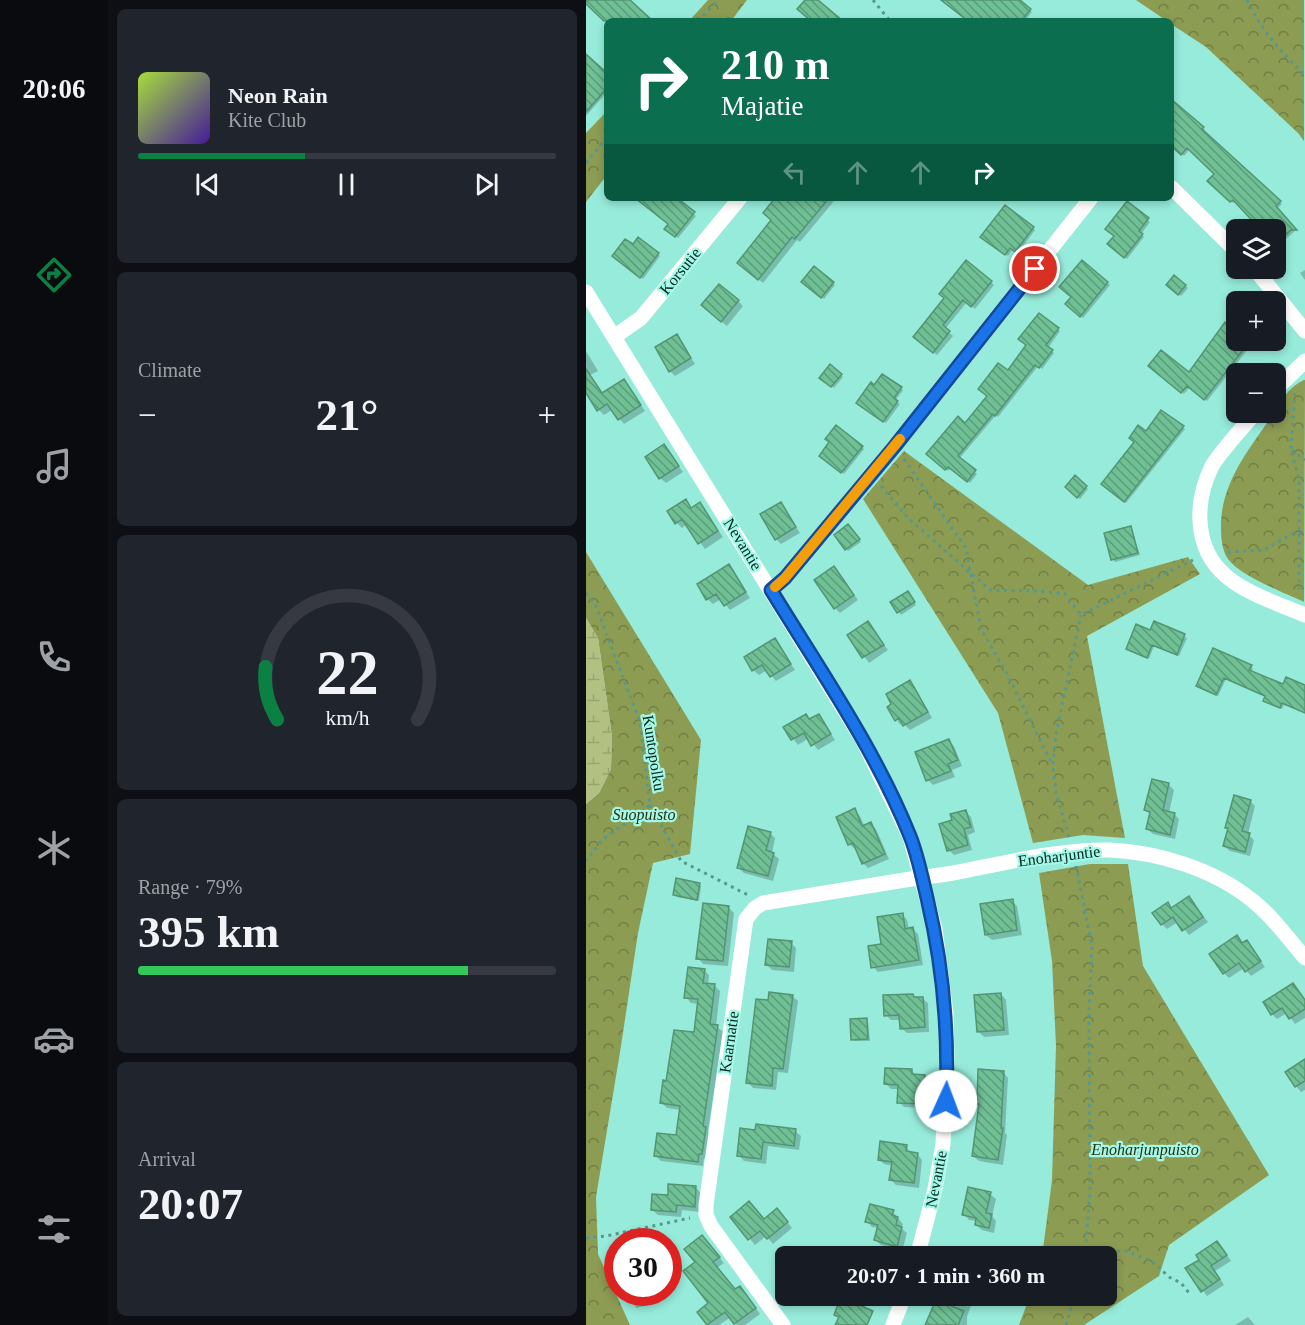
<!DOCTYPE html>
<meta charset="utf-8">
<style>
:root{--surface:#171b24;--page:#20242c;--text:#f1f3f6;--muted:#9ea1a6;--line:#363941;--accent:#0b8043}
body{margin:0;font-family:Georgia,serif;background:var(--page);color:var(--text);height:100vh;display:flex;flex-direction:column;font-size:22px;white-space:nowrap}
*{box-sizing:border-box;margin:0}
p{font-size:20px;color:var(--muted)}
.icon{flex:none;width:33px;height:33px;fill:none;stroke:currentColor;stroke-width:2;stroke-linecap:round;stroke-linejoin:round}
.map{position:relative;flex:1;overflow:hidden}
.side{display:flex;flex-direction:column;gap:9px;padding:9px;background:#0d0f14;width:478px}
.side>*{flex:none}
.top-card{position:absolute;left:18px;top:18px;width:570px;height:183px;border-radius:9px;box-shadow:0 3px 9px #0003;background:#0b6e4f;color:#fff;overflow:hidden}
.tools{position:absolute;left:640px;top:219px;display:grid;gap:12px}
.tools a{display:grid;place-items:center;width:60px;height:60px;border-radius:9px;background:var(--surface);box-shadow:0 3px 9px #0003;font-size:30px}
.speed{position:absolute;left:18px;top:1228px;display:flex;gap:12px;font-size:30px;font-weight:700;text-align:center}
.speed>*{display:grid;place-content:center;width:78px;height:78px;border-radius:50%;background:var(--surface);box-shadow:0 3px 9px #0003;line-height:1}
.speed .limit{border:9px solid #d22;background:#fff;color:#111}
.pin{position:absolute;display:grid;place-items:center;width:51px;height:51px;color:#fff;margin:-26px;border:3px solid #fff;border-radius:50%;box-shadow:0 2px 6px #0007}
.me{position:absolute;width:66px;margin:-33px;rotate:2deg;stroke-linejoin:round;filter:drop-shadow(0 0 4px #0008)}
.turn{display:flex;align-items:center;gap:21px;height:126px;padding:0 18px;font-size:27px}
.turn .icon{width:78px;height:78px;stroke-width:2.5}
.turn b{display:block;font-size:42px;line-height:51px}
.lanes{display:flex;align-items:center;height:57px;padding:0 18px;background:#0003;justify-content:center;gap:30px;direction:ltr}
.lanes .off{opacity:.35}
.big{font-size:45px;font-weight:700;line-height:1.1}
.side .widget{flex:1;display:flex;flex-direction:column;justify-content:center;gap:9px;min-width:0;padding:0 21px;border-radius:9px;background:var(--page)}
.side .dial{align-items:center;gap:0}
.dial svg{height:156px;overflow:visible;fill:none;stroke:var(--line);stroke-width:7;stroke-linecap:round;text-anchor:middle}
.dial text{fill:var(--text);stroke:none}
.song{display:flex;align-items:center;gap:18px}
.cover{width:72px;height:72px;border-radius:9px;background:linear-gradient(135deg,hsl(80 70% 55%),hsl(260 70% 35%))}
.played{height:6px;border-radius:3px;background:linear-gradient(90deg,var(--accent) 40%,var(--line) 40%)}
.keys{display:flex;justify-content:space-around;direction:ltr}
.heat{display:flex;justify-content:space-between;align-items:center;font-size:33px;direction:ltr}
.charge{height:9px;border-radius:4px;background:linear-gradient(90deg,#34c759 79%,var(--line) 0)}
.trip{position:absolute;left:189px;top:1246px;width:342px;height:60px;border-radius:9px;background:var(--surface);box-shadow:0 3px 9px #0003;font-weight:700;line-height:60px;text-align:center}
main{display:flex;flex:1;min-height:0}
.menu{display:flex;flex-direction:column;width:108px;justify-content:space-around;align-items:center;background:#090b0e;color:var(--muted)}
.menu .icon{width:42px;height:42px}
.menu .current{color:var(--accent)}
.menu b{font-size:27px;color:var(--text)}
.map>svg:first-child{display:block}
.forest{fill:url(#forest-crowns)}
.wetland{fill:url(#wetland-marsh)}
.shadow{fill:#0003}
.building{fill:url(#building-back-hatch);stroke:#539573;stroke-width:1.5}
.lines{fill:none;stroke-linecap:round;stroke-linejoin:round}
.path{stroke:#58988c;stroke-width:3;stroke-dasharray:3 4.5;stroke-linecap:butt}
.street{stroke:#fff;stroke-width:15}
.route-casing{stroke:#114b97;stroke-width:15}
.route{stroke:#1a73e8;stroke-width:10}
.slow{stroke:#f59e0b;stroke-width:10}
.labels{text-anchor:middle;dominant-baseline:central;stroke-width:4.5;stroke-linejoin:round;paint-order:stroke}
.street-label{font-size:16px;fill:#022822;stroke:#a4f8e7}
.park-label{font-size:16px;font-style:italic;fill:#293010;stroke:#a4f8e7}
</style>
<main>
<nav class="menu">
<b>20:06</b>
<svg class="icon current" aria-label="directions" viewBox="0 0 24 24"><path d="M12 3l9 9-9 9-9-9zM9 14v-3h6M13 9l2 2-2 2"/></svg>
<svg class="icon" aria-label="music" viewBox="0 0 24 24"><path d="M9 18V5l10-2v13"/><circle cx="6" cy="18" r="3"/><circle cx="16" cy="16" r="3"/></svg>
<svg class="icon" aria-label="phone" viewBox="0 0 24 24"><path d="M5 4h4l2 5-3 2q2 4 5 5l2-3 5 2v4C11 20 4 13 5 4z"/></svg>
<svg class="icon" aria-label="climate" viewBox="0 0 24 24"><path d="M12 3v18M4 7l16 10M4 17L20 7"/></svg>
<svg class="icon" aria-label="car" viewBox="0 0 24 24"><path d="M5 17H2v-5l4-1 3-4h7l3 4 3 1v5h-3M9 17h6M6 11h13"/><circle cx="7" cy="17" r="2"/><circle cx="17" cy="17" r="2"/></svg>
<svg class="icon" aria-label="filters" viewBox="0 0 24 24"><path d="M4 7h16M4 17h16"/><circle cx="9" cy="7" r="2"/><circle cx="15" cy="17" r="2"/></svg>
</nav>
<section class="side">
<div class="widget">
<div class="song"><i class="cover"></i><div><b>Neon Rain</b><p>Kite Club</p></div></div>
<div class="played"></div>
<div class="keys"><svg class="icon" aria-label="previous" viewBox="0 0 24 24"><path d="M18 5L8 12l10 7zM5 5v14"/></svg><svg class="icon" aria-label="pause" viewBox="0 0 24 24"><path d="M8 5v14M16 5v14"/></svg><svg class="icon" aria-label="next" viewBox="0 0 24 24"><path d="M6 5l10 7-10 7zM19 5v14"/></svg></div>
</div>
<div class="widget"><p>Climate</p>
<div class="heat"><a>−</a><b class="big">21°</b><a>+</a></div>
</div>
<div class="widget dial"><svg viewBox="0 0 100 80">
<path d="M14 69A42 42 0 1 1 86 69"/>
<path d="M14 69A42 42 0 0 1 8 42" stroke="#0b8043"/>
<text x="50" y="56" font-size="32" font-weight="700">22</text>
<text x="50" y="72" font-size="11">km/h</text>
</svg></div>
<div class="widget"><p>Range · 79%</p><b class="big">395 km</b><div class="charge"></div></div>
<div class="widget"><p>Arrival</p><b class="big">20:07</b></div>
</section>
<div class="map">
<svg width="719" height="1325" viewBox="0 0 719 1325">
<defs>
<pattern id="forest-crowns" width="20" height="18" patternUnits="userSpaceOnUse" patternTransform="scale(1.5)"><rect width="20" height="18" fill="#8c9c53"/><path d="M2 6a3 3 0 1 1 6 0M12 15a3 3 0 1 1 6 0" fill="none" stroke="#707f44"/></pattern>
<pattern id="wetland-marsh" width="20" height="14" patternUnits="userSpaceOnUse" patternTransform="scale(1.5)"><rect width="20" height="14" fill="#b2c182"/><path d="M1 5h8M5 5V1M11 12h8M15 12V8" fill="none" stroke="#97a670"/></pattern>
<pattern id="building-back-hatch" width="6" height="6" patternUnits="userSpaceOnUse" patternTransform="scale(1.5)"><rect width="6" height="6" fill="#70c096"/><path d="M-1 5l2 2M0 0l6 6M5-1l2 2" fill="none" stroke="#5a9c7a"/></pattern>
</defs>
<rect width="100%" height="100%" fill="#97ebda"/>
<!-- forest -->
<path class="forest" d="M122,0H161L145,21H103Z
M550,0H718V141L712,133L620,47L585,24V21H581Z
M21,111V175L0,202V133Z
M718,380H719L718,602C696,591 657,578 642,559C636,551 635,537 635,528C634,483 664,448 688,413L690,412V409C698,397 704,386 718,380Z
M318,451L502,585L602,557L614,574L501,636L539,838L497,835L447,843L412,713L277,499Z
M0,552L115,740L104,854L67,863L52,933L35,1046L10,1197L12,1254L44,1325H0V804L13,793L25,769L26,736L12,638L0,618Z
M504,864H542L557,966L683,1175L583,1245L573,1276L498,1325H433L444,1296H520V1257H456L466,1180L470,1046L466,961L453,873Z"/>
<!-- wetland -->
<path class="wetland" d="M0,618L12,638L26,736L25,769L13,793L0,804Z"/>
<!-- shadow -->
<path class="shadow" d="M357,0H432L446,12L441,18L445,21H404Z
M0,56L21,75V92L0,116Z
M585,101L617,128L619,130L618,132L696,204L691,209L710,230L692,246L690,243V230L650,201L647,203L626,183L630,174L604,149L598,156L585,145Z
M50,198H88L110,216L92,238L80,229L83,224Z
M191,198H245L248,201L214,242L211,240L177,283L157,267L187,220Z
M541,203L564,222L555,234L558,237L541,259L525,246Z
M447,228L449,230L432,253L427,249L422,256L399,239Z
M72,254L74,256L57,279L30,258Z
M496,262L524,285L497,318L481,304L486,297Z
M719,270V280L714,273Z
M589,277L602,288L595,296L582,285Z
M217,282L247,283L249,285L238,299Z
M405,282L408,285L389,309L381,302L359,329L367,336L351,355L332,340L360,298Z
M152,301L157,306L141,326L122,311Z
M651,319V340H669L621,401L604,387L598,394L566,368L603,374Z
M472,329L474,331L462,348L468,353L456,369L452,366L412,417L410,415L373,459L391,474L384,483L365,468L362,471L342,454L379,425L422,372Z
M90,336L109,364L89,376L84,371Z
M0,351L12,371L4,375L17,394L38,381L59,411L38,424L26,410L18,415L13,410L0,390Z
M244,366L257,377L248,388L235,377Z
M289,387L315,388L317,390L309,401L314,404L300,423L274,405Z
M597,427L599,429L540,503L517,483Z
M78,446L97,472L80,483L74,478Z
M276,447L278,449L258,474L237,458Z
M489,477L502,489L494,499L481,487Z
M100,501L106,509L114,504L137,537L119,549L101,524L96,528L91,523Z
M195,504L214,533L195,544L190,539Z
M545,527L554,555L529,562L527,559Z
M265,528L275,542L262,551L250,536Z
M143,566L164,598L144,610L135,599L127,604L121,599Z
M248,568L272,600L254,613L249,608Z
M324,595L330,605L315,615L306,602Z
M282,623L302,650L283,663L263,635Z
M568,623L601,638L593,656L568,646L563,659L542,649L565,632Z
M188,640L209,670L190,681L181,670L173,675L167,670Z
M665,666L667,669L665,672L698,686L719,687V713L698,705L696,709L681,703L678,701L680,697L640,679L632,696L612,686Z
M324,682L329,687L346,718L324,730L318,724L315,725L311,721L321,716Z
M220,715L225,720L233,716L249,740L232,750L223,738L212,745L199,728Z
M363,741L368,746L376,766L366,770L369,777L347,785L342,780Z
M583,785L588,790L583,813L588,814L593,819L589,839L567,834L561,829L565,815L560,810Z
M664,801L669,806L662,834L668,840L664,856L644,851L638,846L643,829L641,827Z
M268,810L274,816L279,827L285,824L290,829L303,859L282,868L277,863L271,849H269L263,844Z
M379,811L385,817L389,832L382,835L386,850L368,855L363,850L368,821Z
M184,833L189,838L186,853L193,859L187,881L158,873L153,868Z
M113,884L115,887L113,901L91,897L89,895Z
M603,897L622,922L603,935L592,922L581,929L576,924L581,904L586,909Z
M426,901L431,906L436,935L406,940L400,935Z
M143,908L148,913L142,966L117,964L112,958Z
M316,914L321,920L323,929H327L332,934L337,965L292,972L287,967L297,945Z
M661,942L679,967L665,976L658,968L643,978L638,973L657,944Z
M205,943L210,948L208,972L186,970L181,965Z
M118,970L123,975L122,985L129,986L134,991L130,1026L137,1032L122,1131L124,1134L121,1159L118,1158L117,1166L75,1161L69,1155L92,1137L95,1110L81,1108L75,1102L81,1083L109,1034L113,1004L105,1003L100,997Z
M707,985L719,999V1018L709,1024L701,1013L691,1019L686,1014Z
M415,994L420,1000L423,1035L398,1037L393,1032Z
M327,995L330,999L336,998L342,1003L343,1032L321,1033L315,1028V1020H305L300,1015Z
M206,996L212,1001L202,1073L192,1072L190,1090L167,1088L162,1082L183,1002Z
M280,1020L282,1022L284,1041H269L267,1039Z
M719,1061V1090L715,1092L710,1086Z
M325,1070L331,1076H339L344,1082L342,1108L318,1107L313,1102L314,1089H305L299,1083Z
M417,1072L422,1078L419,1133L421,1135L417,1165L393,1161L387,1156L394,1105L392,1103Z
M209,1131L215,1136L213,1150L182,1146L180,1164L158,1161L153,1155L170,1132Z
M320,1146L325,1154H331L336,1160L333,1188L310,1185L305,1180L307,1166L298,1164L293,1159Z
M110,1188L115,1193L114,1212L96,1210L95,1217L72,1215L66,1210L83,1197Z
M404,1194L410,1199L406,1216L410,1221L408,1233L396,1230L390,1225L391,1221L383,1220L378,1214Z
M307,1212L317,1224L315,1228L321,1233L316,1251L295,1245L289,1240L292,1228L286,1227L281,1221Z
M196,1215L206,1228L187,1244L180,1236L169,1245L146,1217L178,1220Z
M121,1242L138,1263L131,1268L149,1291L159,1293L174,1314L159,1325H151L145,1317L133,1325H123L113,1312L125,1303L111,1263Z
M370,1247L395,1255L397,1257H367Z
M636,1248L645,1261L629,1271L638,1285L621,1296L601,1269Z
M45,1293H63L66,1304L50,1308Z
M257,1296H267L275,1299L280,1305L273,1325H251L254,1319L249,1315Z
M354,1296H388L381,1317V1325H341Z
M662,1317L669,1325H649Z"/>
<!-- building -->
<path class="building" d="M0,0H44L67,21H18L0,4Z
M219,0H232L257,21H225L211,9Z
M355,0H434L445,9L435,21H382Z
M0,54L21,73V88L0,112Z
M585,99L618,127L616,129L695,201L690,206L711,230H705L690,244V230H675L647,200L644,202L621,181L628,174L601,148L595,155L585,146Z
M49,198H91L109,212L89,237L78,229L82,224Z
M189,198H243L209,239L206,237L172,280L151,263L185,220L177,213Z
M541,201L563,218L553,231L557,234L538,258L521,244L528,236L519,229Z
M419,205L448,227L429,252L424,248L419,255L394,237Z
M52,237L73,253L54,278L26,256L39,239L47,244Z
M380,260L406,281L385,307L377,300L357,325L364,331L347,353L327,337L358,298L353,294Z
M496,260L522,282L494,317L479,304L485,297L473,287Z
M228,266L248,282L235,298L215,282Z
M588,275L600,285L592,295L580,285Z
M133,284L153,300L135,322L115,305Z
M453,313L473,328L460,345L467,350L453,368L449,365L409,416L407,414L372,456L390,470L381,482L362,467L359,470L340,454L372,416L379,423L401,396L392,389L412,363L422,370L440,345L432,339Z
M639,322L651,331V340H665L618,400L601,386L595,393L562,366L575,350L603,372Z
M91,334L105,358L83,372L69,347Z
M244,364L256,374L245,387L233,378Z
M0,369L16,393L38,379L55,405L32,420L21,404L11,411L0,393Z
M296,374L316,387L308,398L312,401L297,422L270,403L285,382L288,385Z
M575,410L598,426L538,502L515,484L548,442L543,438L552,425L560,431Z
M250,425L277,446L255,473L233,456L243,442L239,439Z
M78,444L93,466L73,479L59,457Z
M489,475L501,486L491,498L479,487Z
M100,499L105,508L114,502L132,531L112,544L96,519L89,524L81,511Z
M195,502L210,527L189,540L174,514Z
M262,524L274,539L259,550L248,535Z
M545,526L552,553L525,560L518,533Z
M143,564L160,592L138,606L130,594L120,600L111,584Z
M248,566L268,595L248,609L228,580Z
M322,591L329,602L311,613L304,602Z
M282,621L298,645L276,658L261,635Z
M568,621L599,634L591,655L566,645L561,658L540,649L550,624L564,630Z
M189,638L205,664L184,677L176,665L166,671L158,657Z
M627,648L666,665L663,670L697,684L700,677L719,685V713L696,703L694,708L677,701L679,696L638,678L630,695L610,686Z
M324,680L342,712L317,726L313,718L309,721L301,707L305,704L300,694Z
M220,714L223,719L233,714L245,734L225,746L218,733L205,740L197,727Z
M363,739L372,760L362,764L365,771L340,781L329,752Z
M566,779L583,783L577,810L589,813L584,835L560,829L564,812L558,810Z
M648,795L665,800L656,831L664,833L659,852L637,846L642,828H639Z
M269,808L276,826L285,822L299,854L276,864L267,843L262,845L250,817Z
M380,810L385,827L378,829L382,845L361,851L353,824L366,820L364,814Z
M162,826L185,832L180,850L188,853L182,876L151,868Z
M90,878L114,883L111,900L87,895Z
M603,896L617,917L596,931L587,917L575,925L566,913L582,902L585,908Z
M427,899L431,930L399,935L394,904Z
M117,903L143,906L137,961L110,959Z
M317,913L319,929L327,927L333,960L285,968L282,946L295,944L291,917Z
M651,935L656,943L661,940L675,961L659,972L653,963L637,974L623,954Z
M182,939L206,941L203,967L179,965Z
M102,967L119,969L117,983L129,984L124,1024L132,1025L117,1126L120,1127L116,1154H113L112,1162L68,1156L71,1133L90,1135L94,1106L74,1103L77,1080L80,1081L88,1030L108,1032L112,999L98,998Z
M707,983L719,1000V1009L703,1019L696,1008L685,1015L677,1002Z
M183,992L207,995L197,1069L187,1068L186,1086L160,1083L170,999L182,1000Z
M415,993L418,1030L391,1032L388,995Z
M327,994L328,997H337L339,1027L314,1029L313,1015L298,1016L297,995Z
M281,1018L282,1039L265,1040L264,1019Z
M719,1059V1081L709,1087L699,1072Z
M299,1068L326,1069V1074L339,1075L338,1104L311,1103L312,1085L298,1084Z
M392,1069L418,1071L415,1128H417L412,1160L386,1156L393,1104H391Z
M170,1124L210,1129L208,1146L177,1142L175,1159L151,1156L154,1128L169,1130Z
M294,1141L321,1145L320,1151L332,1153L328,1183L303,1180L306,1162L292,1160Z
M82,1184L110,1186L109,1207L91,1205L90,1212L65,1210L66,1194L82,1195Z
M382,1187L405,1192L400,1213L406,1214L403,1228L389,1225L390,1218L376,1215Z
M163,1201L178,1219L191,1208L202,1222L181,1239L174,1231L162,1240L144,1217Z
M284,1204L308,1210L306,1215L312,1217L310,1225L316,1227L311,1247L288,1240L292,1225L279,1222Z
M116,1235L134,1257L127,1262L149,1289L154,1286L170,1308L148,1324L139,1312L121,1325L111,1312L122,1303L97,1271L109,1262L98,1249Z
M631,1241L641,1255L625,1266L634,1279L615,1292L599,1268L613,1260L610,1255Z
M255,1296H277L273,1305L287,1311L281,1325H249L253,1317L248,1315Z
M350,1300L378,1311L372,1325H339Z"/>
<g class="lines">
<!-- path -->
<path class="path" d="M287,0L304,21
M661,0C675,29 695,53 719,75
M112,21L132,0
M0,163L21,137
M709,393L705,450L713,479V594
M706,450L719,460
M318,459L380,548L395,629L420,672L466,764
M295,486L322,518L404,590L452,591L479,594L495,615L607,560
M642,552L678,550L706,534L719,533
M0,593L9,604L54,722L64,805L16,840L0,861
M64,805L95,861L162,895
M483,837L470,793L467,766L470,734L495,615
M490,866L506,945L503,1011L504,1192L499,1257
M0,1238L20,1236L104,1218
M501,1250L540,1251L566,1261L583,1277L595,1283L604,1294
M480,1325L489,1296"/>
<!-- street -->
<path class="street" d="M585,187L651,252
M668,268L719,331
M0,292L276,739L324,837L349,929L360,1013L361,1060L357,1144L349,1189L331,1257
M28,337L55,318L154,198
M690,389L719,361
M670,412C658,426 634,452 626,466C608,502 608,549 640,576C661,594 693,604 719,615
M185,590L199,578L309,446L505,198
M197,1325L125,1226L120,1215V1205L160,919L169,908L177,903C226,895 275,887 325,879C337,877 349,876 361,874C412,865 470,849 523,850C572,852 628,869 667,901C687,917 702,938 719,958
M307,1325L318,1296"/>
</g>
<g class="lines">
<defs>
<path id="route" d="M360,1101C363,1032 357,965 341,898C336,877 332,856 324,836C289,749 234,670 185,590L199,578L309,446L449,269"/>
</defs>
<!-- route casing -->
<use href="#route" class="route-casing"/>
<!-- route -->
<use href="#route" class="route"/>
<!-- slow -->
<path class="slow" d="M189,587L199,578L314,439"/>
</g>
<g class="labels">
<!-- street labels -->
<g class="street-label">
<text transform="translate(94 271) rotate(-51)">Korsutie</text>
<text transform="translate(157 544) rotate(58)">Nevantie</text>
<text transform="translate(68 753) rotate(81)">Kuntopolku</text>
<text transform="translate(473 856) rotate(-7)">Enoharjuntie</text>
<text transform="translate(143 1042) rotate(-82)">Kaarnatie</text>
<text transform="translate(350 1179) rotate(-79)">Nevantie</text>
</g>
<!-- park labels -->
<g class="park-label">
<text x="58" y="814">Suopuisto</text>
<text x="559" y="1149">Enoharjunpuisto</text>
</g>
</g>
</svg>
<div class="tools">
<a><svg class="icon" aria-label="layers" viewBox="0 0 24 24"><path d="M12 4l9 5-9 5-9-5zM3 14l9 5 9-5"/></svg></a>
<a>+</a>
<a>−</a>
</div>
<div class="speed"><div class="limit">30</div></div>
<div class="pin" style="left:449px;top:269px;background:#d93025"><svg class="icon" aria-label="arrive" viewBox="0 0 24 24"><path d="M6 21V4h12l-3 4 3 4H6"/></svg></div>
<svg class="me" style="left:360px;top:1101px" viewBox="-20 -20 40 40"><circle r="19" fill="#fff"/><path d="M0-13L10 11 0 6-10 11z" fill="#1a73e8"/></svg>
<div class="trip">20:07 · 1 min · 360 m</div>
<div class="top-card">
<div class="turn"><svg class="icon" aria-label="right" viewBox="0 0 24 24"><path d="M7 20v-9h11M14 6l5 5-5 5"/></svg><div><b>210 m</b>Majatie</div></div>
<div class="lanes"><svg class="icon off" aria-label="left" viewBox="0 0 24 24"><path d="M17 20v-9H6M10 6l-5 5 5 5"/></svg><svg class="icon off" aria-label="ahead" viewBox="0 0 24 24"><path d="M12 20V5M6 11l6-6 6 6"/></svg><svg class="icon off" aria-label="ahead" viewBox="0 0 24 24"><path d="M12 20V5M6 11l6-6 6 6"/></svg><svg class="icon" aria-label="right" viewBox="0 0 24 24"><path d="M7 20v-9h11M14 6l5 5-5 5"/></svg></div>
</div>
</div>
</main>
